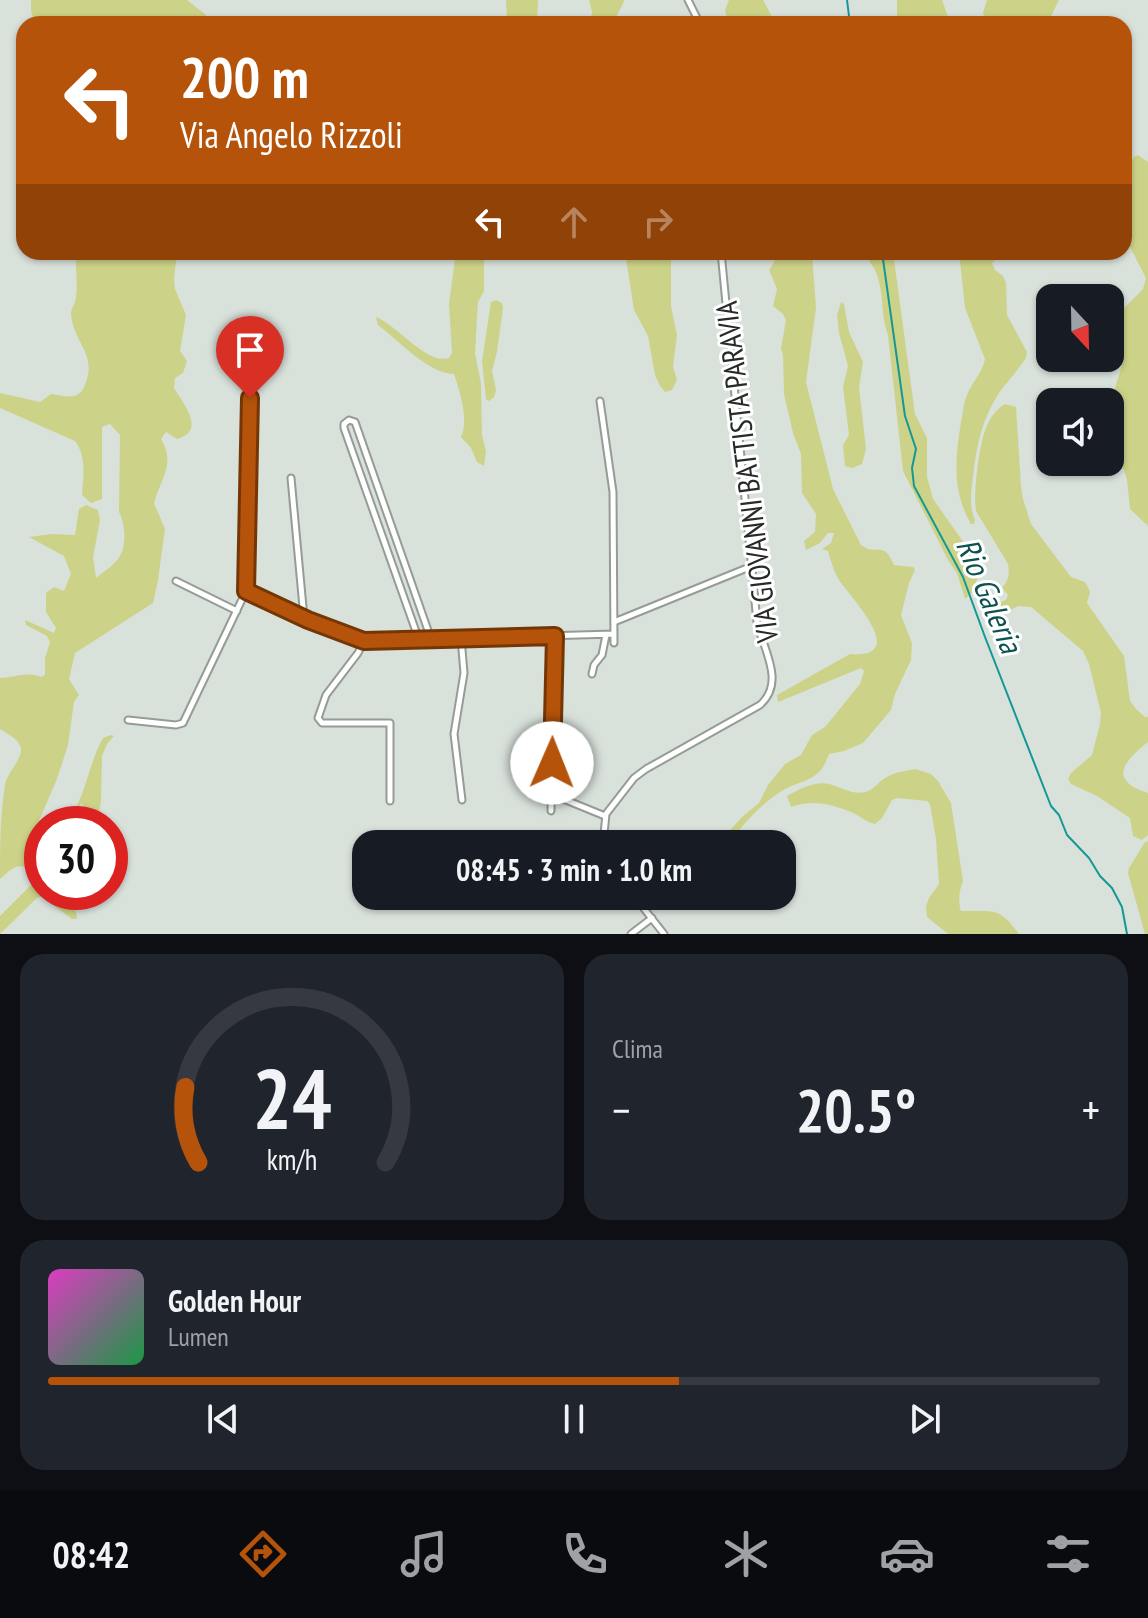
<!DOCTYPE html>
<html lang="it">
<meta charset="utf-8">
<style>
:root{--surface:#171b24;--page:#20242c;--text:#f1f3f6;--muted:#9ea1a6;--line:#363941;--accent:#b45309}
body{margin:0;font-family:"PT Sans Narrow",sans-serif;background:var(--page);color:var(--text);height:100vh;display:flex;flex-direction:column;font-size:30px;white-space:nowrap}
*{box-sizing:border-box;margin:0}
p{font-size:26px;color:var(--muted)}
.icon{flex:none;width:44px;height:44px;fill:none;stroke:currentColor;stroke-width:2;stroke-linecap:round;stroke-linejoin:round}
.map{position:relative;height:934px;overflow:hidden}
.drawer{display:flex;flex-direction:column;gap:20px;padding:20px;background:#0d0f14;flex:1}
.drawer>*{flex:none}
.guide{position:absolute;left:16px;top:16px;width:1116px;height:244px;border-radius:24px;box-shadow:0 2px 6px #0004;background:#b45309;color:#fff;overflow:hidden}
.needle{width:52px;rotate:158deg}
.buttons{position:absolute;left:1036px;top:284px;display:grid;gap:16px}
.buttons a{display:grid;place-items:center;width:88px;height:88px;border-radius:16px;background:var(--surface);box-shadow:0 2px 6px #0004;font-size:40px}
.speed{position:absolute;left:24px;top:806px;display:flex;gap:16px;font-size:40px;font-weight:700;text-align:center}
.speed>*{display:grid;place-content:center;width:104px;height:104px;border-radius:50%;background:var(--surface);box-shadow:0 2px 6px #0004;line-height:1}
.speed .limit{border:12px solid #d22;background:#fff;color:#111}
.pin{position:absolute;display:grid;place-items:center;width:68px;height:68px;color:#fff;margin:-82px -34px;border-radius:50% 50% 50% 0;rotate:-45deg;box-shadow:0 0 8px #0007}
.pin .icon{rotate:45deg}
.me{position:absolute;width:88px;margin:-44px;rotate:1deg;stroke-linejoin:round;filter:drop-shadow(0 0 6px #0008)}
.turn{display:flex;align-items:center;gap:28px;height:168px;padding:0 32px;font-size:36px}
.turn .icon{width:104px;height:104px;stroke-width:2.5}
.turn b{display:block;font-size:56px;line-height:68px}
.lanes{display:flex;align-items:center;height:76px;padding:0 32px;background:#0003;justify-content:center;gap:40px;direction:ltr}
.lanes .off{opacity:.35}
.big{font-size:60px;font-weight:600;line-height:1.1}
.drawer .tile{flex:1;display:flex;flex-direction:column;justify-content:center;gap:12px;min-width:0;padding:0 28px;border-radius:24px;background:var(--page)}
.drawer .dial{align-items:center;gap:0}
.dial svg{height:208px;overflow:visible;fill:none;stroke:var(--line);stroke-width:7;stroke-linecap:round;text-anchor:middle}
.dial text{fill:var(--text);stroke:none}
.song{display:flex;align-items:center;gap:24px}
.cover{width:96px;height:96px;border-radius:12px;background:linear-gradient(135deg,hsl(310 70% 55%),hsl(140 70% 35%))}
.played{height:8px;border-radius:4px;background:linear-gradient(90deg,var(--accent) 60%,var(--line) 60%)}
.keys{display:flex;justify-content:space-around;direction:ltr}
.heat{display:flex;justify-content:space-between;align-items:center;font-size:44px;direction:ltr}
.drawer .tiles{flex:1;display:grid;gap:20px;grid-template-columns:1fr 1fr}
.tile:last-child{grid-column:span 2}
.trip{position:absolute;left:352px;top:830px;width:444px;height:80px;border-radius:24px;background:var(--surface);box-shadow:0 2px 6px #0004;font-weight:600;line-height:80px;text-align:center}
.tab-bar{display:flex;height:128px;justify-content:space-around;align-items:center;background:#090b0e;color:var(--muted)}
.tab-bar .icon{width:56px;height:56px}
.tab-bar .active{color:var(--accent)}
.tab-bar b{font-size:36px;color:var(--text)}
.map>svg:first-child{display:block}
.green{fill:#ccd388}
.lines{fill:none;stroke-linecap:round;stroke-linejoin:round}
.stream{stroke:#149895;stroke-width:2}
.minor-casing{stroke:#959c96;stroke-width:9}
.minor{stroke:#fff;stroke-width:5}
.route-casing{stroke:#753606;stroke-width:20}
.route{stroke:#b45309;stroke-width:14}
.labels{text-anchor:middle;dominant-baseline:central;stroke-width:6;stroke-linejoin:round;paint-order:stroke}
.street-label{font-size:30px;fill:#272a27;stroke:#fff}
.water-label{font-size:32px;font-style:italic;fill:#0e5250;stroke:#fff}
</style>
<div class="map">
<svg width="1148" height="934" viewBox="0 0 1148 934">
<rect width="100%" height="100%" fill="#d9e1db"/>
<!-- green -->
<path class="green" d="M31,0H187L206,15L201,24H35L31,11Z
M506,0H538L537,24H507Z
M589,0H624C622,9 615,15 614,24H590L592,12Z
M729,0H763L776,24H728L725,10Z
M897,0H942L948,17V24H897Z
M987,0H1059L1049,20V24H987L983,13Z
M1138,155L1148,162V526L1130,509L1127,480L1110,425V405L1122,365L1112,338V328L1115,317L1143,289L1146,278L1130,247L1128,235L1132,221L1131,207L1124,194V179L1129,176L1130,164L1134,157Z
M76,252H177L174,280L175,289L186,315L180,351L187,361L183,373L175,378L174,388C183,403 207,431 177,439L166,432L161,439C176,464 161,478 154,503L165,529L158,580L153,603L75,653L69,679L79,695L74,702L68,745L57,779L32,837L31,848L35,854L42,857V892H60L76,912L77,919H72L42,897H38L0,934V916L39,877V874C18,862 17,864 0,879C0,847 0,816 5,785C7,773 19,763 21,751C22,740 7,734 0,729V678C15,678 26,671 41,677L45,675V658L50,642L47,636L26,625L25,620L54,633L56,628L46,612V593L54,587L64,591L71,574L64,556L29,537L52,534L75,535L79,509L86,505L98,510L100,520L93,557L96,578C103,572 115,565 120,556C127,543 125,524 119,512L120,435L110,424L102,427V499L91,503L82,495C83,476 87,457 75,441L0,408V393L40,402L51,394C64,396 78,401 84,387C99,355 73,343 71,314C71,308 76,303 76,297C78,282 75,267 76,252Z
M456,252H484V291L478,302L475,353L481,384L482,435L486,451L484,466L477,462L471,448L461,437C469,420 460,392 454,374C429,374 398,340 378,325L376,317C398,326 427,365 449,358L452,353L449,304Z
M625,252H671V306L677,335L673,367L677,380L672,390L665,392L660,386L655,375L648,336L634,310Z
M777,252H812L816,308L806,382L833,489L861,545C878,557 883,539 894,565L913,567L915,570L909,583L901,615L912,643L911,660L895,694L891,710L863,743L844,751L829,754C827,759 824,767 820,771C811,781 796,783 785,789C765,800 741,825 729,844H721L724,837L741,818L759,803L768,785L785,764L801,755L812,735L825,727L860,684L864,671L861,668L778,702L777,695L850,654C911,659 851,598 839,580C834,572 831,561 828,551L822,549L831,543L834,533H828L820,543L806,550L804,541L815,532L816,514L802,493L801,454L793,433L784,394L783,356L781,348L786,320L783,314L773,306L777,289L769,270L778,256Z
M865,252H893L915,414L927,438V477L933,499L976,560L978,575L974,591L965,599L957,573L948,560L903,471L888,335C881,318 884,300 879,282C876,267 870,265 865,252Z
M959,252H1002V254L992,263L995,270L1003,276L1006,283L1007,315L1027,352L1026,358C1018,370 1008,381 999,393C982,419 976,447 973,477C971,492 969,506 975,520L974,524H971C952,491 955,459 961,422C963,414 963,405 966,398C970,384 982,374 985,359L965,308Z
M496,300L502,303L503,308L497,352L492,371L496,390L494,397L489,401L486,399L482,361L491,302Z
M841,302L844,304L849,332L863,362L859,388L866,449L862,464L852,468L845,466L843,445L849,435L843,387L848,366L839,333L837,315Z
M1005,404L1016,407L1021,487L1023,499L1031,524L1071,577L1085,582L1088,587L1090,592L1087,603L1124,656L1130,701L1136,709L1145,717H1148V742C1123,762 1108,780 1148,793V835L1142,840L1133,836L1130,818L1097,796L1071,784L1068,779L1071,773L1092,755L1100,724L1101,713L1089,664L1083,651L1031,607L1018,606L997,617L993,623L988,607L1006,600L1008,595L1002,588C1008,581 1010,574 1008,564L976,511C973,494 979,445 986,428C990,418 996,409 1005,404Z
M111,735L114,736L107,744L102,756L101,800L99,813L104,824H88L82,803L78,807L73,824H69C73,813 78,804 82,794C89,775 93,756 103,738Z
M915,769L931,774L938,781L951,803L963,881C959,891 958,901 961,911C993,912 998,905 1019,934H948L927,917L926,906L929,898L939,884L936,839L930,804L927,801L897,798L892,800L882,818L875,824C866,822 860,816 851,812C832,804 811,799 791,807L787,796C800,789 814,781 829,784C841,787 852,795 865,792C874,790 878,782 885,778C895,772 905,771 915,769Z
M1148,841V934H1145L1128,873L1129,868L1145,842Z"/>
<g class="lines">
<!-- stream -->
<path class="stream" d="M847,0L850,24
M882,252L905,416L916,449L912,468L914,486L963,577L985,637L1051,806L1059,815L1067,835L1089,858L1100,876L1112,888L1122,907L1127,934"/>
<defs>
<path id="minor" d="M688,0L700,24
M600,401L613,492L614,643
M291,478L304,618
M176,581L237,611
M246,591L308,620L364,641L614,634
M614,622L752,566
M461,638L464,673L454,734L462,800
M419,640L344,428V424L349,420L355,422L431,639
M364,641L358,653L326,695L318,718L322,723H390V801
M592,674L594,665L602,655L606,635
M128,720L176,725L183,723L247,589L250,398
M551,794L605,816
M551,811L555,636
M603,844L606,814L634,778L646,769L760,705C786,682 763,649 757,622L721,252
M634,896L664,934
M631,934L652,918"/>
</defs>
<!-- minor casing -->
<use href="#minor" class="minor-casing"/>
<!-- minor -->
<use href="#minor" class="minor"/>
</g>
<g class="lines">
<defs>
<path id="route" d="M250,398L246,591L308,620L364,641L555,636L552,763"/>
</defs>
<!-- route casing -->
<use href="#route" class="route-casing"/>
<!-- route -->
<use href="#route" class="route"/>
</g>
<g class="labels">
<!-- street labels -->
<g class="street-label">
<text transform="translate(746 472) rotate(-97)">VIA GIOVANNI BATTISTA PARAVIA</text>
</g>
<!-- water labels -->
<g class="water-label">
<text transform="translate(990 595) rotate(67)">Rio Galeria</text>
</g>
</g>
</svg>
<div class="buttons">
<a><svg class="needle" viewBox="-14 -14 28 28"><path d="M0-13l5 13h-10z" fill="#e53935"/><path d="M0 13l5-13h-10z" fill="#9ea1a6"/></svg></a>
<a><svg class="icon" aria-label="sound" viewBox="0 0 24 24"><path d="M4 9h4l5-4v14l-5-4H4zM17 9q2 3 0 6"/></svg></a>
</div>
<div class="speed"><div class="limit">30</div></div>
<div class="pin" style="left:250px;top:398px;background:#d93025"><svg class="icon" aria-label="arrive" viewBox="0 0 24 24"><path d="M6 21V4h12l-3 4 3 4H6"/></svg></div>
<svg class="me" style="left:552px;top:763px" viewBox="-20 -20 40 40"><circle r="19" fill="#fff"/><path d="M0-13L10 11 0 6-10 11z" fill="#b45309"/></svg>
<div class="trip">08:45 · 3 min · 1.0 km</div>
<div class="guide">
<div class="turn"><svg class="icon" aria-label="left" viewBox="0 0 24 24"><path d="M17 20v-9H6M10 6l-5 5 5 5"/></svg><div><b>200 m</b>Via Angelo Rizzoli</div></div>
<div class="lanes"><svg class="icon" aria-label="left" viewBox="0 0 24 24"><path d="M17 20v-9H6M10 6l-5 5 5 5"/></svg><svg class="icon off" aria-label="ahead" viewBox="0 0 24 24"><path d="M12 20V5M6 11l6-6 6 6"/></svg><svg class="icon off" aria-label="right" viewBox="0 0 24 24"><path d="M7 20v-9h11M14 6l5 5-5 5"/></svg></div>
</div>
</div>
<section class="drawer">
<div class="tiles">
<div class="tile dial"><svg viewBox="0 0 100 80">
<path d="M14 69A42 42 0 1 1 86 69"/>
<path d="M14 69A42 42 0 0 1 9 40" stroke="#b45309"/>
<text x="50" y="56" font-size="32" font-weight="700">24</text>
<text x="50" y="72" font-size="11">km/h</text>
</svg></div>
<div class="tile"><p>Clima</p>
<div class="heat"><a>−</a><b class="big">20.5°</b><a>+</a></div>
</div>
<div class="tile">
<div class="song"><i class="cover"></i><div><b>Golden Hour</b><p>Lumen</p></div></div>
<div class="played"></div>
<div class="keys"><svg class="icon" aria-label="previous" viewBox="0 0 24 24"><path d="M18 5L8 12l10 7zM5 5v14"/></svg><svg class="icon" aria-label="pause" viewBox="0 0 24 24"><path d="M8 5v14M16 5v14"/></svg><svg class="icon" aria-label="next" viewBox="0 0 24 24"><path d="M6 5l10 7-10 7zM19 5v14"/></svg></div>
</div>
</div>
</section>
<nav class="tab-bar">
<b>08:42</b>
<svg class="icon active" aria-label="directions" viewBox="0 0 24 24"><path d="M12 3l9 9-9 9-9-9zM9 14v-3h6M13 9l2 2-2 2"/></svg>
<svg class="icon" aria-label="music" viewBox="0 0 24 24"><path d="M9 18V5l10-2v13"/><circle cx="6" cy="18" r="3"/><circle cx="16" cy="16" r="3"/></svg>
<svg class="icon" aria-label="phone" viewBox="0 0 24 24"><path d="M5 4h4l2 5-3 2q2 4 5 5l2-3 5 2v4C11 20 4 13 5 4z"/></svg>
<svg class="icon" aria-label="climate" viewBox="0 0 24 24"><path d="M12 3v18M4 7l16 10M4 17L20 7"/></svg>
<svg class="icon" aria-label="car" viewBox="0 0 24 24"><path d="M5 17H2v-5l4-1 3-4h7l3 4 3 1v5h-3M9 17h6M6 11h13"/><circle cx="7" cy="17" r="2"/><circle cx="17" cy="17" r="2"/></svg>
<svg class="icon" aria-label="filters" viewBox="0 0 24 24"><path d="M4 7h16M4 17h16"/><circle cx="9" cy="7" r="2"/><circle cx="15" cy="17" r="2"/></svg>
</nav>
